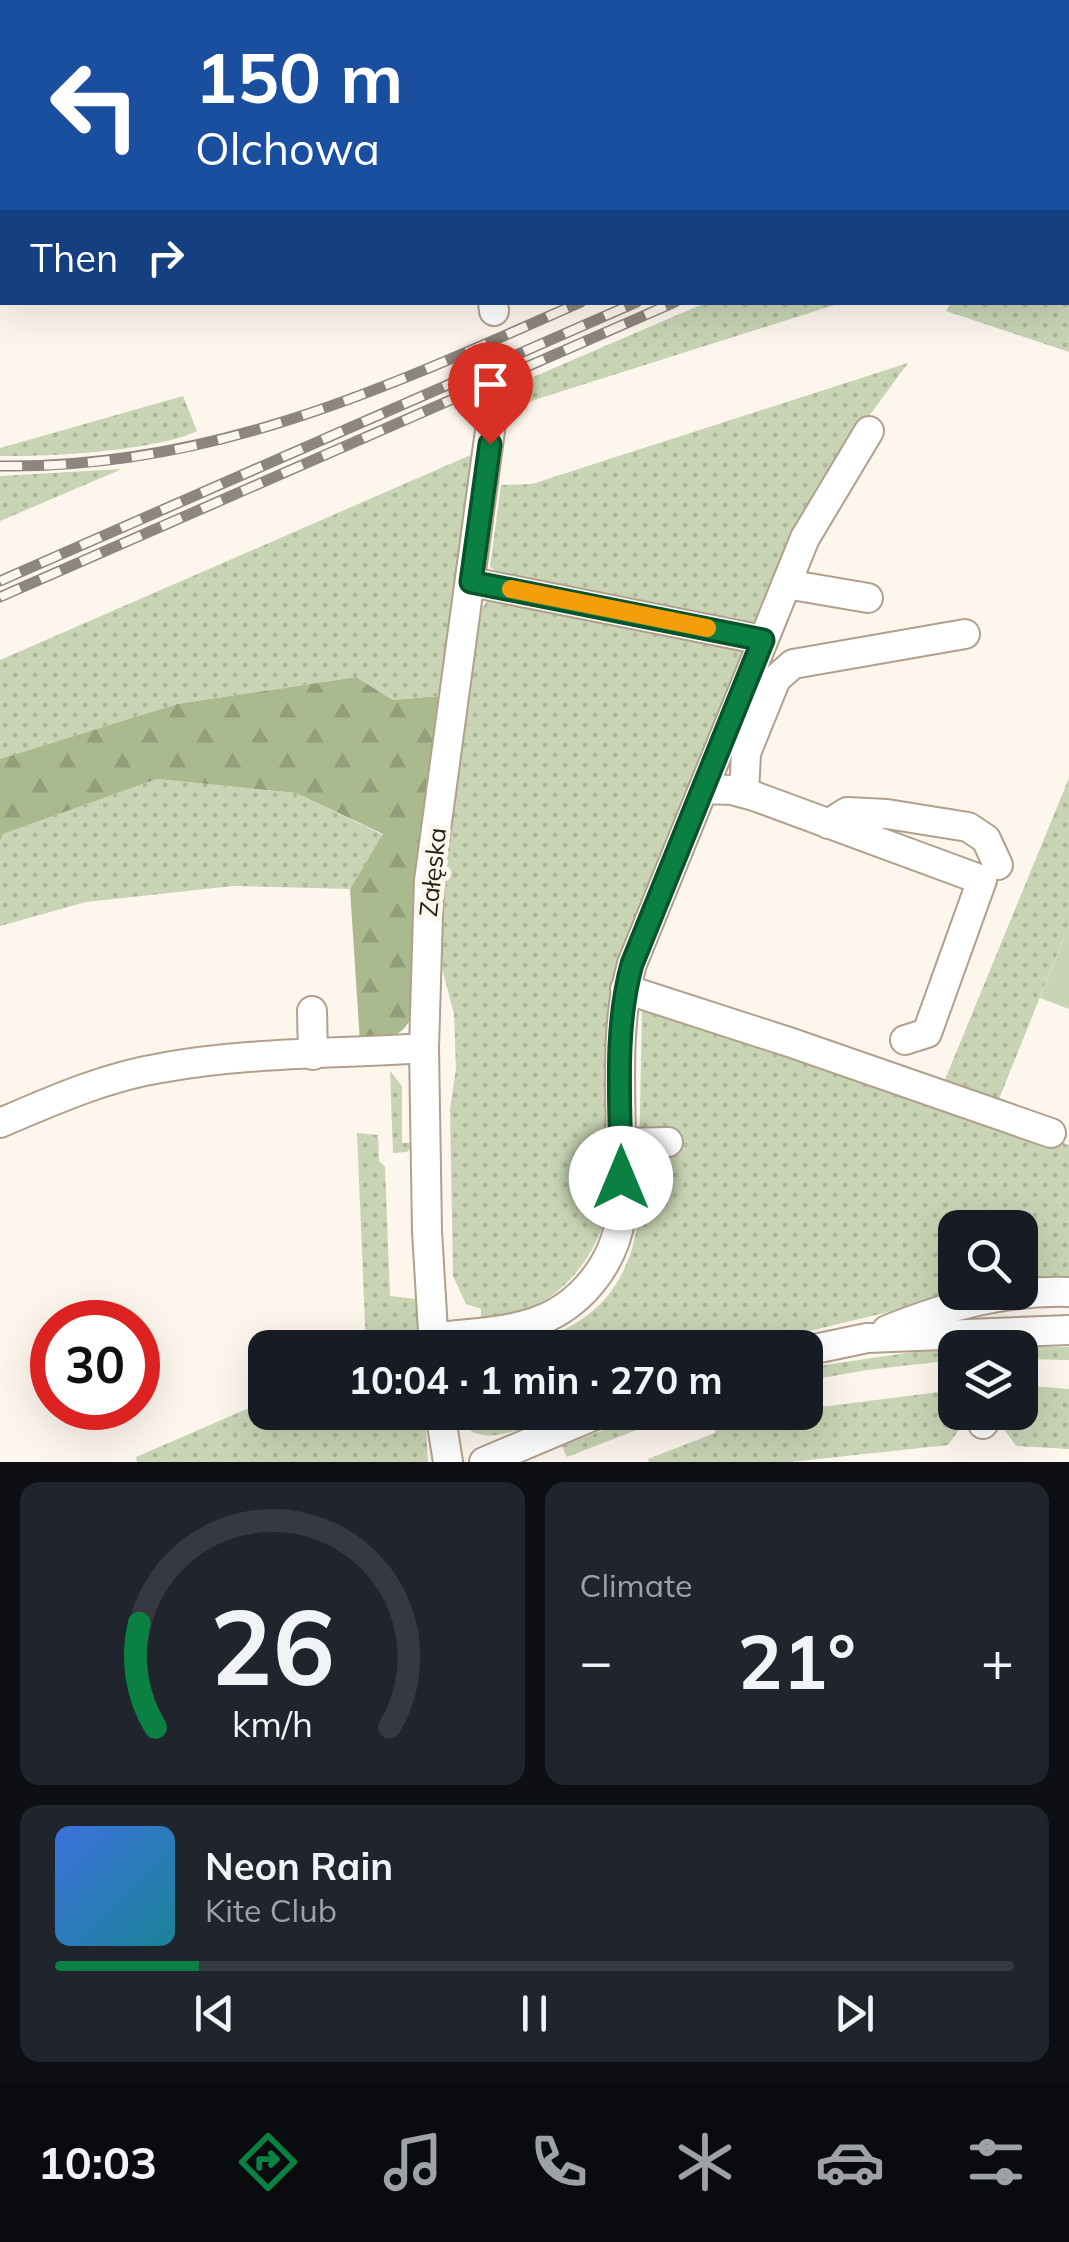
<!DOCTYPE html>
<meta charset="utf-8">
<style>
:root{--surface:#171b24;--page:#20242c;--text:#f1f3f6;--muted:#9ea1a6;--line:#363941;--accent:#0b8043}
body{margin:0;font-family:Mulish,sans-serif;background:var(--page);color:var(--text);height:100vh;display:flex;flex-direction:column;font-size:38px;white-space:nowrap}
*{box-sizing:border-box;margin:0}
p{font-size:32px;color:var(--muted)}
.icon{flex:none;width:55px;height:55px;fill:none;stroke:currentColor;stroke-width:2;stroke-linecap:round;stroke-linejoin:round}
.map{position:relative;height:1462px;overflow:hidden}
.drawer{display:flex;flex-direction:column;gap:20px;padding:20px;background:#0d0f14;flex:1}
.drawer>*{flex:none}
.banner{position:absolute;left:0px;top:0px;width:1070px;height:305px;box-shadow:0 10px 40px #0002;background:#1a4fa0;color:#fff;overflow:hidden}
.fabs{position:absolute;left:938px;top:1210px;display:grid;gap:20px}
.fabs a{display:grid;place-items:center;width:100px;height:100px;border-radius:20px;background:var(--surface);box-shadow:0 10px 40px #0002;font-size:50px}
.speed{position:absolute;left:30px;top:1300px;display:flex;gap:20px;font-size:50px;font-weight:700;text-align:center}
.speed>*{display:grid;place-content:center;width:130px;height:130px;border-radius:50%;background:var(--surface);box-shadow:0 10px 40px #0002;line-height:1}
.speed .limit{border:15px solid #d22;background:#fff;color:#111}
.pin{position:absolute;display:grid;place-items:center;width:85px;height:85px;color:#fff;margin:-102px -42px;border-radius:50% 50% 50% 0;rotate:-45deg;box-shadow:0 0 10px #0007}
.pin .icon{rotate:45deg}
.me{position:absolute;width:110px;margin:-55px;rotate:0deg;stroke-linejoin:round;filter:drop-shadow(0 0 8px #0008)}
.turn{display:flex;align-items:center;gap:35px;height:210px;padding:0 30px;font-size:45px}
.turn .icon{width:130px;height:130px;stroke-width:2.5}
.turn b{display:block;font-size:70px;line-height:85px}
.then{display:flex;align-items:center;height:95px;padding:0 30px;background:#0003;gap:20px;font-size:38px}
.big{font-size:75px;font-weight:700;line-height:1.1}
.drawer .widget{flex:1;display:flex;flex-direction:column;justify-content:center;gap:15px;min-width:0;padding:0 35px;border-radius:20px;background:var(--page)}
.drawer .dial{align-items:center;gap:0}
.dial svg{height:260px;overflow:visible;fill:none;stroke:var(--line);stroke-width:7;stroke-linecap:round;text-anchor:middle}
.dial text{fill:var(--text);stroke:none}
.song{display:flex;align-items:center;gap:30px}
.cover{width:120px;height:120px;border-radius:15px;background:linear-gradient(135deg,hsl(220 70% 55%),hsl(190 70% 35%))}
.played{height:10px;border-radius:5px;background:linear-gradient(90deg,var(--accent) 15%,var(--line) 15%)}
.keys{display:flex;justify-content:space-around;direction:ltr}
.heat{display:flex;justify-content:space-between;align-items:center;font-size:55px;direction:ltr}
.drawer .tiles{flex:1;display:grid;gap:20px;grid-template-columns:1fr 1fr}
.widget:last-child{grid-column:span 2}
.trip{position:absolute;left:248px;top:1330px;width:575px;height:100px;border-radius:20px;background:var(--surface);box-shadow:0 10px 40px #0002;font-weight:700;line-height:100px;text-align:center}
.tabs{display:flex;height:160px;justify-content:space-around;align-items:center;background:#090b0e;color:var(--muted)}
.tabs .icon{width:70px;height:70px}
.tabs .selected{color:var(--accent)}
.tabs b{font-size:45px;color:var(--text)}
.map>svg:first-child{display:block}
.grass{fill:url(#grass-dots)}
.forest{fill:url(#forest-firs)}
.garden{fill:#c8d4b4}
.lines{fill:none;stroke-linecap:round;stroke-linejoin:round}
.minor-casing{stroke:#b1a18c;stroke-width:32}
.minor{stroke:#fff;stroke-width:28}
.rail-casing{stroke:#8d867e;stroke-width:11}
.rail{stroke:#fdf6ed;stroke-width:8;stroke-dasharray:22;stroke-linecap:butt}
.route-casing{stroke:#07532c;stroke-width:25}
.route{stroke:#0b8043;stroke-width:18}
.slow{stroke:#f59e0b;stroke-width:18}
.labels{text-anchor:middle;dominant-baseline:central;stroke-width:10;stroke-linejoin:round;paint-order:stroke}
.street-label{font-size:25px;fill:#221c14;stroke:#fdf6ed}
</style>
<div class="map">
<svg width="1069" height="1462" viewBox="0 0 1069 1462">
<defs>
<pattern id="grass-dots" width="8" height="8" patternUnits="userSpaceOnUse" patternTransform="scale(2.5)"><rect width="8" height="8" fill="#c8d4b4"/><path d="M2 2h.1M6 6h.1" fill="none" stroke="#acb59a" stroke-width="1.8" stroke-linecap="round"/></pattern>
<pattern id="forest-firs" width="22" height="20" patternUnits="userSpaceOnUse" patternTransform="scale(2.5)"><rect width="22" height="20" fill="#abb98e"/><path d="M5 1l3.5 6h-7zM16 11l3.5 6h-7z" fill="#939e7a"/></pattern>
</defs>
<rect width="100%" height="100%" fill="#fdf6ed"/>
<!-- grass -->
<path class="grass" d="M1068,145H1069V352L946,311L951,303L1068,302Z
M705,303H841L509,408L510,387Z
M908,363L816,488L760,619L749,623L501,575L490,567L501,485L532,484Z
M183,396L197,431C156,451 47,457 0,456V448Z
M473,454L439,696L393,700L356,677L177,704L0,759V660Z
M122,469L0,521V476Z
M496,599L745,649L622,961L609,1022L608,1210C591,1271 547,1317 481,1318V1309L466,1304L453,1276L450,1109L456,1068L454,1014L438,953L444,864L455,769L482,608L487,601Z
M1069,778V925L997,1104L942,1087Z
M157,779L296,793L383,835L350,889L233,886L86,902L0,926V843L3,834Z
M642,1008L937,1099L1069,1145V1280L1020,1282V1228H955V1292L967,1293L743,1347L501,1348C578,1336 626,1301 638,1221Z
M390,1071L402,1086V1143H411V1147L407,1152L393,1153Z
M357,1133L378,1135L379,1161L385,1167L390,1296L416,1299L421,1347H366Z
M1069,1347V1360L1020,1359V1348L1016,1347Z
M933,1349L955,1352V1360L867,1370L805,1381V1368Z
M1020,1385L1069,1389V1449L1016,1446L998,1421L997,1413L1020,1412Z
M955,1390V1412L966,1413V1420L948,1445L791,1462H649L648,1459L715,1433L717,1421L805,1412V1409Z
M265,1401V1412L425,1413L428,1462H137L136,1457Z
M456,1413H483L529,1420L533,1424C506,1435 471,1447 456,1413Z
M646,1413H662L665,1419L567,1457L562,1446Z"/>
<!-- forest -->
<path class="forest" d="M356,677L393,700L439,696L417,866L413,1015C401,1039 384,1041 360,1043L350,889L383,834L296,793L157,779L3,834L0,842V759L177,704Z"/>
<!-- garden -->
<path class="garden" d="M1069,925V1009L1040,998Z"/>
<g class="lines">
<defs>
<path id="minor" d="M427,2L430,1
M511,2L518,0
M0,155L2,154
M0,270H2
M493,302L494,311
M471,582L763,640
M786,584L868,598
M703,789L732,790L754,796L982,880L927,1033L905,1040
M744,793L746,753L776,679L793,664L965,634
M828,824L847,812L887,814L968,827L986,839L998,865
M625,989L792,1043L1051,1133
M312,1011L313,1055
M0,1123C52,1101 105,1077 161,1068C247,1052 337,1054 424,1048
M621,1143L668,1142
M887,1330C947,1306 1004,1290 1069,1292
M433,1338C466,1333 501,1333 532,1323C580,1308 614,1264 621,1216C624,1197 621,1175 621,1155C621,1092 615,1025 632,964L805,538L869,431
M434,1348L427,1231L424,1048L429,881L494,401
M805,1351L867,1338L1069,1330
M440,1412L448,1462
M982,1412L983,1424
M484,1462L602,1412"/>
</defs>
<!-- minor casing -->
<use href="#minor" class="minor-casing"/>
<!-- minor -->
<use href="#minor" class="minor"/>
<defs>
<path id="rail" d="M1068,90L1069,89
M1068,114H1069
M1068,131L1069,130
M0,466C214,469 390,386 581,302
M0,581L637,302
M0,597L675,302"/>
</defs>
<!-- rail casing -->
<use href="#rail" class="rail-casing"/>
<!-- rail -->
<use href="#rail" class="rail"/>
</g>
<g class="lines">
<defs>
<path id="route" d="M490,444L471,582L763,640L632,964C613,1032 621,1108 621,1178"/>
</defs>
<!-- route casing -->
<use href="#route" class="route-casing"/>
<!-- route -->
<use href="#route" class="route"/>
<!-- slow -->
<path class="slow" d="M511,589L707,628"/>
</g>
<g class="labels">
<!-- street labels -->
<g class="street-label">
<text transform="translate(432 872) rotate(-84)">Załęska</text>
</g>
</g>
</svg>
<div class="fabs">
<a><svg class="icon" aria-label="search" viewBox="0 0 24 24"><circle cx="10" cy="10" r="6"/><path d="M15 15l6 6"/></svg></a>
<a><svg class="icon" aria-label="layers" viewBox="0 0 24 24"><path d="M12 4l9 5-9 5-9-5zM3 14l9 5 9-5"/></svg></a>
</div>
<div class="speed"><div class="limit">30</div></div>
<div class="pin" style="left:490px;top:444px;background:#d93025"><svg class="icon" aria-label="arrive" viewBox="0 0 24 24"><path d="M6 21V4h12l-3 4 3 4H6"/></svg></div>
<svg class="me" style="left:621px;top:1178px" viewBox="-20 -20 40 40"><circle r="19" fill="#fff"/><path d="M0-13L10 11 0 6-10 11z" fill="#0b8043"/></svg>
<div class="trip">10:04 · 1 min · 270 m</div>
<div class="banner">
<div class="turn"><svg class="icon" aria-label="left" viewBox="0 0 24 24"><path d="M17 20v-9H6M10 6l-5 5 5 5"/></svg><div><b>150 m</b>Olchowa</div></div>
<div class="then">Then<svg class="icon" aria-label="right" viewBox="0 0 24 24"><path d="M7 20v-9h11M14 6l5 5-5 5"/></svg></div>
</div>
</div>
<section class="drawer">
<div class="tiles">
<div class="widget dial"><svg viewBox="0 0 100 80">
<path d="M14 69A42 42 0 1 1 86 69"/>
<path d="M14 69A42 42 0 0 1 9 37" stroke="#0b8043"/>
<text x="50" y="56" font-size="32" font-weight="700">26</text>
<text x="50" y="72" font-size="11">km/h</text>
</svg></div>
<div class="widget"><p>Climate</p>
<div class="heat"><a>−</a><b class="big">21°</b><a>+</a></div>
</div>
<div class="widget">
<div class="song"><i class="cover"></i><div><b>Neon Rain</b><p>Kite Club</p></div></div>
<div class="played"></div>
<div class="keys"><svg class="icon" aria-label="previous" viewBox="0 0 24 24"><path d="M18 5L8 12l10 7zM5 5v14"/></svg><svg class="icon" aria-label="pause" viewBox="0 0 24 24"><path d="M8 5v14M16 5v14"/></svg><svg class="icon" aria-label="next" viewBox="0 0 24 24"><path d="M6 5l10 7-10 7zM19 5v14"/></svg></div>
</div>
</div>
</section>
<nav class="tabs">
<b>10:03</b>
<svg class="icon selected" aria-label="directions" viewBox="0 0 24 24"><path d="M12 3l9 9-9 9-9-9zM9 14v-3h6M13 9l2 2-2 2"/></svg>
<svg class="icon" aria-label="music" viewBox="0 0 24 24"><path d="M9 18V5l10-2v13"/><circle cx="6" cy="18" r="3"/><circle cx="16" cy="16" r="3"/></svg>
<svg class="icon" aria-label="phone" viewBox="0 0 24 24"><path d="M5 4h4l2 5-3 2q2 4 5 5l2-3 5 2v4C11 20 4 13 5 4z"/></svg>
<svg class="icon" aria-label="climate" viewBox="0 0 24 24"><path d="M12 3v18M4 7l16 10M4 17L20 7"/></svg>
<svg class="icon" aria-label="car" viewBox="0 0 24 24"><path d="M5 17H2v-5l4-1 3-4h7l3 4 3 1v5h-3M9 17h6M6 11h13"/><circle cx="7" cy="17" r="2"/><circle cx="17" cy="17" r="2"/></svg>
<svg class="icon" aria-label="filters" viewBox="0 0 24 24"><path d="M4 7h16M4 17h16"/><circle cx="9" cy="7" r="2"/><circle cx="15" cy="17" r="2"/></svg>
</nav>
